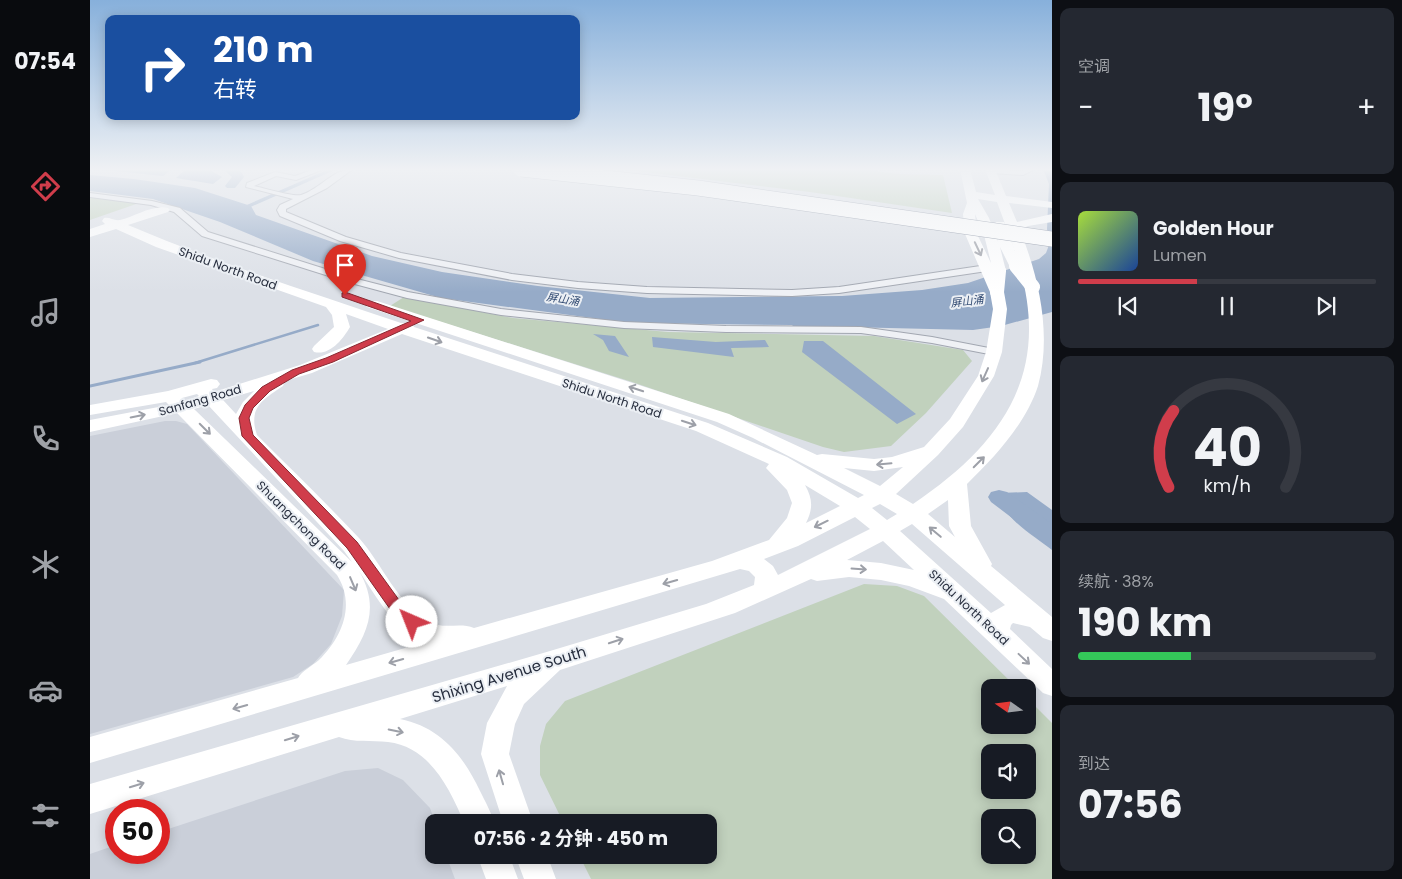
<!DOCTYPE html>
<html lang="zh">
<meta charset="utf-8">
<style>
:root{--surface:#171b24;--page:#242831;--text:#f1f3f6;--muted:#9ea1a6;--line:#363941;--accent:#d03d4b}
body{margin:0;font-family:Poppins,"Noto Sans SC",sans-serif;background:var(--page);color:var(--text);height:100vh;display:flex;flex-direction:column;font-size:19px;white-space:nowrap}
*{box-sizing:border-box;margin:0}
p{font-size:16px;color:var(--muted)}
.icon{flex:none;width:28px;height:28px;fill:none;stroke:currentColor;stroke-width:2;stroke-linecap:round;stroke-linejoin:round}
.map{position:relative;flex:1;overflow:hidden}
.sheet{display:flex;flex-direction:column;gap:8px;padding:8px;background:#0d0f14;width:350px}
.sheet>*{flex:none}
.guide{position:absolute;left:15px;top:15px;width:475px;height:105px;border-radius:10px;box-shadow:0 2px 12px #0003;background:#1a4fa0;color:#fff;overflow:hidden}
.needle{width:32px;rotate:284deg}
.tools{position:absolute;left:891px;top:679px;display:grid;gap:10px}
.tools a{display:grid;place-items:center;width:55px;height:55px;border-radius:10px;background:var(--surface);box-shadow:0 2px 12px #0003;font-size:25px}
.speed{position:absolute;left:15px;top:799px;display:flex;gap:10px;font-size:25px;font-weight:700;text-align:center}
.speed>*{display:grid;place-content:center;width:65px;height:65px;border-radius:50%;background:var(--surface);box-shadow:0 2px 12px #0003;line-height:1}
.speed .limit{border:8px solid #d22;background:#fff;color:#111}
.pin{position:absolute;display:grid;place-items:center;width:42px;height:42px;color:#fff;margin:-51px -21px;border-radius:50% 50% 50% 0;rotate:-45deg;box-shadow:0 0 5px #0007}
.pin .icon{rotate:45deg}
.me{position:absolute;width:55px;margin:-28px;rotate:316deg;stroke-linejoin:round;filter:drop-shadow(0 0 4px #0008)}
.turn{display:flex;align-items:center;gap:18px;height:105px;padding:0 25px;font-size:22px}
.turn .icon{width:65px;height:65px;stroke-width:2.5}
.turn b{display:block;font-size:35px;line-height:42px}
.big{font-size:38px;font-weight:700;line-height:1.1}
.sheet .card{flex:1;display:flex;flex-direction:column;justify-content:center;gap:8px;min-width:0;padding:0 18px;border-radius:10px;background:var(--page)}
.sheet .dial{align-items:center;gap:0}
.dial svg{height:130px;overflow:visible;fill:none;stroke:var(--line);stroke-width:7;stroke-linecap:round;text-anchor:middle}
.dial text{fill:var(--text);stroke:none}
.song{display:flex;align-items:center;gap:15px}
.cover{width:60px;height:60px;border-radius:8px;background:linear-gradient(135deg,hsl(80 70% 55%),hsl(220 70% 35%))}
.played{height:5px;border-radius:2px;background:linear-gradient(90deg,var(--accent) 40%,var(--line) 40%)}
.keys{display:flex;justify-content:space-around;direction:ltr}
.heat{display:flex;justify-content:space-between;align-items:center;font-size:28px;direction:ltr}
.charge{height:8px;border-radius:4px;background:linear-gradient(90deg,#34c759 38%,var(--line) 0)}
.trip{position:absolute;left:335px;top:814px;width:292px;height:50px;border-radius:10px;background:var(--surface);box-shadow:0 2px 12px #0003;font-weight:700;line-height:50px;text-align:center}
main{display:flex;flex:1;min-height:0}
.menu{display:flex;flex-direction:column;width:90px;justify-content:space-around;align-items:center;background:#090b0e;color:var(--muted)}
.menu .icon{width:35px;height:35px}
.menu .on{color:var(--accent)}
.menu b{font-size:22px;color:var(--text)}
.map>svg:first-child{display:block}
.built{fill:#cacfd9}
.green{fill:#c1d1bd;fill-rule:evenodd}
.water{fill:#96abc8}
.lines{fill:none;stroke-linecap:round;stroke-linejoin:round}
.stream-far1{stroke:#96abc8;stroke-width:2.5}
.stream{stroke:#96abc8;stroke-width:3}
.canal{fill:#96abc8;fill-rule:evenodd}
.river{fill:#96abc8;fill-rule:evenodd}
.street-casing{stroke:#a2a7b1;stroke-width:2}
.street{fill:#eff1f5;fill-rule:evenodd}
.secondary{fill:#fff;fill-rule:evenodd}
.highway-bridge-casing{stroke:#838c9d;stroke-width:16;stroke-linecap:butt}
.secondary-bridge{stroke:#fff;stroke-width:14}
.highway-bridge{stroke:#fff;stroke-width:15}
.oneway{stroke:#9da0a8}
.route{fill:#d03d4b;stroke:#872831}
.labels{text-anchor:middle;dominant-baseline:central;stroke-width:4;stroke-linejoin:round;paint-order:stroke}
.far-water-label{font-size:11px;font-style:italic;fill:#304971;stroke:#ebeff4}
.street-label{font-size:12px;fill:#262d3d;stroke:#ebeff4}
.near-street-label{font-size:15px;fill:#262d3d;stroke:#ebeff4}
</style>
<main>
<nav class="menu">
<b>07:54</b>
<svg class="icon on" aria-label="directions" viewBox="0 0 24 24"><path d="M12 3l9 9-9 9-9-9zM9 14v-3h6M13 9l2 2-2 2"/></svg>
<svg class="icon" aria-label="music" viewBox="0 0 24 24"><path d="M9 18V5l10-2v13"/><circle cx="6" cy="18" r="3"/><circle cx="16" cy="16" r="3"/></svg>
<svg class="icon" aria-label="phone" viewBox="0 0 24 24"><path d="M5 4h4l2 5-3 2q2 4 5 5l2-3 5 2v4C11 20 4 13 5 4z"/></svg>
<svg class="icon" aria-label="climate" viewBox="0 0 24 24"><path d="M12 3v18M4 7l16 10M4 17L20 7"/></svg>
<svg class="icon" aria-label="car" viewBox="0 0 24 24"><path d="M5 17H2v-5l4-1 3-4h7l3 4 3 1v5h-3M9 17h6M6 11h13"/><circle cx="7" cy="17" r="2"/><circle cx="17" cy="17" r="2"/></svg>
<svg class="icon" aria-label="filters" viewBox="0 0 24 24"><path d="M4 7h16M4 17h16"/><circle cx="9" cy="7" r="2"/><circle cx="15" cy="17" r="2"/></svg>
</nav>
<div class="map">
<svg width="962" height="879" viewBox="0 0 962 879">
<rect width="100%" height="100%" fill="#dce0e7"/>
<!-- built -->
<path class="built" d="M75,421H86L97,424L254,590L252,616L241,644L223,664L203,677L0,734V436Z
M288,768L313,780L340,808L345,822L344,855H356L365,879H0V854L26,845V852H69V832L255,771Z"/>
<!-- green -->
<path class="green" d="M530,169H767L810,174L853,175L862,213L720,192Z
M0,197L49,203L0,220Z
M314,297L423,318L578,332L784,336L873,350L882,361L836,413L801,446L754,452L733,447L542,382L300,306Z
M774,584L807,586L834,596L926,687L900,688V725H938V699L962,723V879H501L489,855H619V822H473L450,775V746L456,724L475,701ZM938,752V790H900V752ZM900,818H938V855H900Z"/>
<!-- water -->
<path class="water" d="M6,169H82L73,176Z
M96,169H118L132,177L123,184L86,178Z
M953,169H962V312L911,326L883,330L714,326L715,329H706L702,325L540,323L351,298L223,261L130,222L63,199L0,191V175L44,179L105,188L161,206L166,215L282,256L352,272L448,286L560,298L752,296L832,290L878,283L949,259L956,253L959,245L957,229L959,184Z
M503,334L525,336L539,357L519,351L513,340Z
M562,337L626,342L675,340L679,347L641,348L644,357L563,347Z
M714,341H733L826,414L807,424L712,352Z
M937,492L962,510V550C946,537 908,516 910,493Z"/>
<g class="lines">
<!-- stream-far1 -->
<path class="stream-far1" d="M105,363L228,325"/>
<!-- stream -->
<path class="stream" d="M0,386L110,362"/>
<!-- canal -->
<path class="canal" d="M239,169H247L149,212L143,211Z"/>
<!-- river -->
<path class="river" d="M133,169C142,169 150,167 154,177L145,188H137L135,186L142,177Z
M909,490L917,492L962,524V544L954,542L901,502L898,497L901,492Z"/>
<defs>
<path id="street" d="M225,169H234L206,180L186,176L164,186C174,188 203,197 211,195C230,189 243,169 263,169L237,188L196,209V212L256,237L311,253L422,274L488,282L557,287L702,290L749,287L897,265L901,268L897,271L749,293L702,296L557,293L488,288L422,280L309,258L250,241L190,216L187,210L190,205L203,199L156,187L157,183L185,172L205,176Z
M937,169H945L933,175L901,173L898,171L901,169L932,171Z
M0,193L62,201L90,208L118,232L267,279L318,292L411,309L534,322L636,326L771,327L842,337L904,349L909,352L904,355L842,343L771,333L636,332L534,328L411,315L317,298L261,283L112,236L84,212L61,205L0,197Z"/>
</defs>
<!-- street casing -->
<use href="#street" class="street-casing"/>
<!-- street -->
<use href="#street" class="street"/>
<!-- secondary -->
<path class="secondary" d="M870,169H880L886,192L905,195L895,169H905L916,196L962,202V208L919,203L927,222L962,214V222L938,226L930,230C949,278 962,334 948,386C936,423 905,457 877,484L881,526L902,564L901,566L962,617V641L953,638L940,627L923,623L921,625L920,629L962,669V696L953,693L854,599L819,586L791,580L759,577L727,581L721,579L645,613L470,670L434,704L425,724L419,754L443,822H413L391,754L397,723L417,686L310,719C350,727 373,755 390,791C395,801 401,812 404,822H374C359,788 340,747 298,742C282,740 264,743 249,737L0,814V784L460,651L616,604L664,585L665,577L659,571L650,569L0,763V737L208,678C212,671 222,666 229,660C252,637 266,605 247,575L87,413L0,432V420L79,405L76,402L0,415V405L78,391L121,379L127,380L130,384L127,388L122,389L124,392L210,365L298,329L256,314L260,327C253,339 240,356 224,352L222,349L224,346L244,327L242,315L236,307L66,247L26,229L0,237V229L15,224L12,221L14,218C20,217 24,221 30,220C44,217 63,204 78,208L80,210L78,212L38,225C127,263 220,292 311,323H322L324,327L618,423L697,457L768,498L774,495L663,438L627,422L277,307L275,304L277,301H287L639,414L727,455L732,454L784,459L802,457L834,447L860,419L888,376L896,352L903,309L900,292L875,234L873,214L877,203ZM888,199L907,202L925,251L914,222H906L904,225L908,242L899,218ZM885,214L894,235L901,263L887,234ZM910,247L921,269H930C961,377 909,446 823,504L806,494L848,455L873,427L904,376L912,352L917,309L914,292L906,274H914L916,271ZM312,334L606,431L679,464L676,468L697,490L702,503L697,518L679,540L622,561L384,628C370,622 353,630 340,622C307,604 293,565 269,538C236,503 201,469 167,435C158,408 172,400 193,386L195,381L222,373ZM164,391L153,402L146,414L133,400ZM107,394L109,396L95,401L92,398ZM118,405L254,551L262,562L104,409ZM813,467L790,486L754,468L784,471ZM715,485L750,506L716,523C723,509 723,499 715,485ZM858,500L859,526L865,537L838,514ZM790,504L807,514L797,520L782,508ZM765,517L780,529L688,575L683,566L674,559L708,546ZM822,524L915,605L901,613L810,531ZM793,541L824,570L791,563L757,560ZM269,571C288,599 303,629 336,642L256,665C278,633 290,607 269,571Z
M387,855H419L428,879H396Z
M425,855H457L466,879H434Z"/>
<defs>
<path id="highway-bridge" d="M431,169L608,188L962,239"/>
</defs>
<!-- highway-bridge casing -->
<use href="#highway-bridge" class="highway-bridge-casing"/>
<!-- secondary-bridge -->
<path class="secondary-bridge" d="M926,266L943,287
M907,292L909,271"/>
<!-- highway-bridge -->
<use href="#highway-bridge" class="highway-bridge"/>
</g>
<!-- one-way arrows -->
<defs><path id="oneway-shaft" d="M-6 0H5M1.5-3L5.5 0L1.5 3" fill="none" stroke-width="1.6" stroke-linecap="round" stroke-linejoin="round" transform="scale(1.25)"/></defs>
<g class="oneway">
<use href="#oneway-shaft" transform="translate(888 249) rotate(65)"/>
<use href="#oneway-shaft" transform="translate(345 340) rotate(19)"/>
<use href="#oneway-shaft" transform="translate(895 375) rotate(114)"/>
<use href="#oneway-shaft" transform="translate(546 389) rotate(-162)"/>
<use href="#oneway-shaft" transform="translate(48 416) rotate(-11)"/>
<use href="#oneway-shaft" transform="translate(599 423) rotate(18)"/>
<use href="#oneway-shaft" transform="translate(115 429) rotate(45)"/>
<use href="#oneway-shaft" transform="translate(889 462) rotate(-45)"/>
<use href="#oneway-shaft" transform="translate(794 464) rotate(175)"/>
<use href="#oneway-shaft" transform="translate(731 524) rotate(154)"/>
<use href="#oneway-shaft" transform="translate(845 532) rotate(-140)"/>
<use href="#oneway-shaft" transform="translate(769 569) rotate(4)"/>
<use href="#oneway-shaft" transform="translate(580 582) rotate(164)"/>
<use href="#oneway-shaft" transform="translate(263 584) rotate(67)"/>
<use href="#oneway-shaft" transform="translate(526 641) rotate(-18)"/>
<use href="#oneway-shaft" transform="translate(934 659) rotate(43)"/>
<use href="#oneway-shaft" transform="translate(306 661) rotate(164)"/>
<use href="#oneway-shaft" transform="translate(150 707) rotate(164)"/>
<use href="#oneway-shaft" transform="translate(306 731) rotate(12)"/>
<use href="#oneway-shaft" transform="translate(202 738) rotate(-17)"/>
<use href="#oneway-shaft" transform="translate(411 777) rotate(-106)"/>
<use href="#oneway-shaft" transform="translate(47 785) rotate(-17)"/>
</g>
<!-- sky -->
<linearGradient id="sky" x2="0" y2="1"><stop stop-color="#87b0db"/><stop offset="0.58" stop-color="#eff1f4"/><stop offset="1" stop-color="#eff1f4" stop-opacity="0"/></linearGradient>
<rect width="962" height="292" fill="url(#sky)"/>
<!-- route -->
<path class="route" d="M255,292L334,320L243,362L209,374L180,391L163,408L159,418L163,435L267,542L317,611L327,618L329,622L327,626L322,628L307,619L257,548L152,436L149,418L155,405L172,387L202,370L236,358L321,321L252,297V293Z"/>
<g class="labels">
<!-- far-water labels -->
<g class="far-water-label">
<text transform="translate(473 299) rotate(9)">屏山涌</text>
<text transform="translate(877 301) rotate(-7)">屏山涌</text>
</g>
<!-- street labels -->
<g class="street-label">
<text transform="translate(138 268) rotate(20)">Shidu North Road</text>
<text transform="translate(522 398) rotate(18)">Shidu North Road</text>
<text transform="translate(110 400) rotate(-16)">Sanfang Road</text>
<text transform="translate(211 525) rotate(45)">Shuangchong Road</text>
<text transform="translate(879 607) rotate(43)">Shidu North Road</text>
</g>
<!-- near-street labels -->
<g class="near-street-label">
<text transform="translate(419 674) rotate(-17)">Shixing Avenue South</text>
</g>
</g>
</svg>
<div class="tools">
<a><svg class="needle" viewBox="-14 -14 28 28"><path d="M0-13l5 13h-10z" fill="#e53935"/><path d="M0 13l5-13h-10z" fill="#9ea1a6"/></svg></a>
<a><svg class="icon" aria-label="sound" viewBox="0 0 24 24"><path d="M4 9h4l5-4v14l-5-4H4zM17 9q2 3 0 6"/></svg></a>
<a><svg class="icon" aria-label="search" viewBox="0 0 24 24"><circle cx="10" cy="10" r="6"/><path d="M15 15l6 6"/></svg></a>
</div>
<div class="speed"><div class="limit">50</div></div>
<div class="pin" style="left:255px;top:295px;background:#d93025"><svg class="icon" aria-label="arrive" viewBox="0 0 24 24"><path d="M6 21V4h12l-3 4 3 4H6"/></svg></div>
<svg class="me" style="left:322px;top:622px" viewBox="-20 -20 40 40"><circle r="19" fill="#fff"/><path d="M0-13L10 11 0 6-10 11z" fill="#d03d4b"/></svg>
<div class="trip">07:56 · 2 分钟 · 450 m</div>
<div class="guide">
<div class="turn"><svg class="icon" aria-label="right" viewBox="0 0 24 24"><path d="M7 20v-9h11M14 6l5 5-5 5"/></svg><div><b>210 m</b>右转</div></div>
</div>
</div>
<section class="sheet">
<div class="card"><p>空调</p>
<div class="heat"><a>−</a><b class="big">19°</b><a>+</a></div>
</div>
<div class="card">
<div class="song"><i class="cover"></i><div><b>Golden Hour</b><p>Lumen</p></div></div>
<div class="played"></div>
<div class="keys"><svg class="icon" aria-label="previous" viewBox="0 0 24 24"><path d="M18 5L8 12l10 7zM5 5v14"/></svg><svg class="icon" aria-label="pause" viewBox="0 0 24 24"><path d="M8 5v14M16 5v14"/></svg><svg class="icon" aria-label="next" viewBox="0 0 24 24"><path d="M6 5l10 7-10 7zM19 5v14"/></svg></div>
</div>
<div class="card dial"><svg viewBox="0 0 100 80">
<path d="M14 69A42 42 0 1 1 86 69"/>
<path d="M14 69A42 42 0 0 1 17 22" stroke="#d03d4b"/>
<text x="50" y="56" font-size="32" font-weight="700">40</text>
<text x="50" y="72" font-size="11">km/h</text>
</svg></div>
<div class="card"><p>续航 · 38%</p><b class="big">190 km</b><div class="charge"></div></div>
<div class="card"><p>到达</p><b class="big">07:56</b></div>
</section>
</main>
